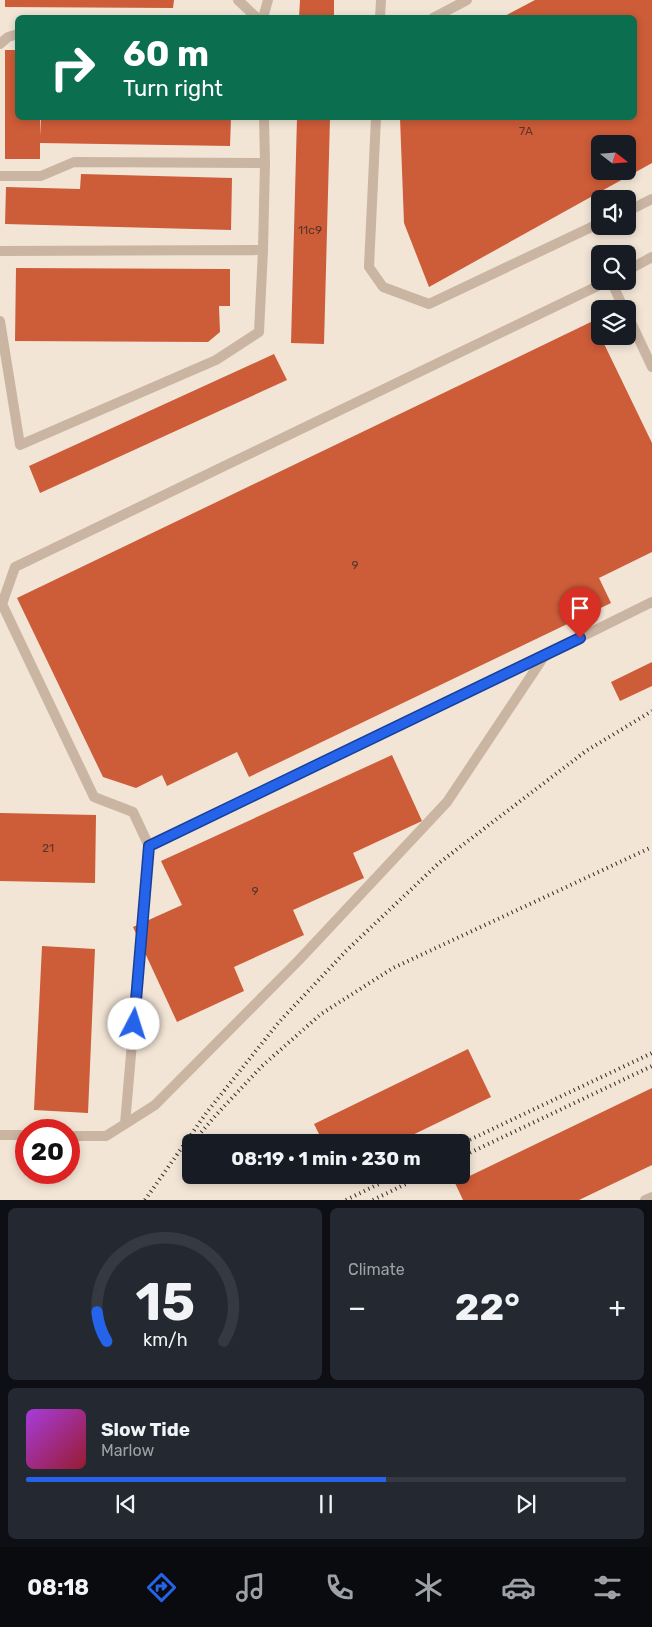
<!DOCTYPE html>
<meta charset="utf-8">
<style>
:root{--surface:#171b24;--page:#242831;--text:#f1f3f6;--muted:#9ea1a6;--line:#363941;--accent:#2563eb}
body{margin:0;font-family:Rubik,sans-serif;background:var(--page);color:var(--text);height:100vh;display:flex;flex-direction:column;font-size:19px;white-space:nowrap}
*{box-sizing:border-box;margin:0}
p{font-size:16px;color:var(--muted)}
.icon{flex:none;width:28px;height:28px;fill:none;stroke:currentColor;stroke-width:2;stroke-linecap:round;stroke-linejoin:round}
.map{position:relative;height:1200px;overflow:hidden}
.panel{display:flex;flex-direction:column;gap:8px;padding:8px;background:#0d0f14;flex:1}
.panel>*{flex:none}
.hud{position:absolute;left:15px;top:15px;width:622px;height:105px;border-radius:8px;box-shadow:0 2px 8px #0003;background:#0b6e4f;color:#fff;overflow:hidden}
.needle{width:32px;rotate:107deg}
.controls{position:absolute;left:591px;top:135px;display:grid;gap:10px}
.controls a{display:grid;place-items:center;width:45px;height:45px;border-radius:8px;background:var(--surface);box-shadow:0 2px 8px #0003;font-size:25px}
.speed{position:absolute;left:15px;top:1119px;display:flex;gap:10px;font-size:25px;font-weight:700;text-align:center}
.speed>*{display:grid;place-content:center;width:65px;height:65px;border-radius:50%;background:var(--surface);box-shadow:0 2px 8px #0003;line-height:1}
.speed .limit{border:8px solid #d22;background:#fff;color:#111}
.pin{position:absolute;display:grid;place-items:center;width:42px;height:42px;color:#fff;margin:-51px -21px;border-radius:50% 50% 50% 0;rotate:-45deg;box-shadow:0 0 5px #0007}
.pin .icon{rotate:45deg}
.me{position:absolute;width:55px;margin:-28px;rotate:5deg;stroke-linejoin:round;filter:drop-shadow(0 0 4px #0008)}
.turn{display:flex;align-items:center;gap:18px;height:105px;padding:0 25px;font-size:22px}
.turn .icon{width:65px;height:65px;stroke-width:2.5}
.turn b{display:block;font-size:35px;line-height:42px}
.big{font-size:38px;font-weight:700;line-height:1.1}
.panel .widget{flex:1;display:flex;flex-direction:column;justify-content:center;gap:8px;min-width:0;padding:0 18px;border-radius:8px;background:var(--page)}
.panel .dial{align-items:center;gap:0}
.dial svg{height:130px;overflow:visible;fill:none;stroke:var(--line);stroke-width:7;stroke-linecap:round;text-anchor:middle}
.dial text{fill:var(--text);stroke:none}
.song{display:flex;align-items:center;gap:15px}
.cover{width:60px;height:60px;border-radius:8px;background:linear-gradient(135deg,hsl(280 70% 55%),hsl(350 70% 35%))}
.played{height:5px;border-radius:2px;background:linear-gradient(90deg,var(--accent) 60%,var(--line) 60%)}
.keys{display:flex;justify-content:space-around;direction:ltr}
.heat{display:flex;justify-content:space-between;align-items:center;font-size:28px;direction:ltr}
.panel .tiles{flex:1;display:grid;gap:8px;grid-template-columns:1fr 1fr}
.widget:last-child{grid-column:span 2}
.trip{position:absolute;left:182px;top:1134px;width:288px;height:50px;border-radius:8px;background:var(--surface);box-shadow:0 2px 8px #0003;font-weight:700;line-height:50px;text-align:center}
.tab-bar{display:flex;height:80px;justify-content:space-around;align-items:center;background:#090b0e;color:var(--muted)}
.tab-bar .icon{width:35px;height:35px}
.tab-bar .current{color:var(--accent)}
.tab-bar b{font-size:22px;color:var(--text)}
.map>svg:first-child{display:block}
.building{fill:#cd5c39;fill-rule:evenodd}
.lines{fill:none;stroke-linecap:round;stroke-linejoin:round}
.service{stroke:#cab4a2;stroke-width:10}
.rail{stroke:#342a25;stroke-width:4;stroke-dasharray:1 4;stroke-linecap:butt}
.route-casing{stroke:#184099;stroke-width:12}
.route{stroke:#2563eb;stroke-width:9}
.labels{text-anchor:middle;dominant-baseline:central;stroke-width:4;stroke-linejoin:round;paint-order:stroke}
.number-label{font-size:12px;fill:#5a362a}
</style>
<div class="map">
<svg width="652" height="1200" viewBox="0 0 652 1200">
<rect width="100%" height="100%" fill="#f2e5d6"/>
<!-- building -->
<path class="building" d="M5,0H174L173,8L5,7Z
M300,0H334V18H299Z
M535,0H652V163L429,287L404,223L400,118H635V18H501ZM600,144H628V171H600Z
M5,50H18V118H40V136L41,118H231L230,146L40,143V159H5Z
M297,118H330L324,344L291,343Z
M81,174L232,178L231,230L5,224L6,187L80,189Z
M16,268L230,269V306H219L220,332L208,342L15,341Z
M593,321L652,443V552L599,578L611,603L249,777L237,752L167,786L162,775L136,788L103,777L17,598Z
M274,354L287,380L40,493L29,466Z
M652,662V686L620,701L611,682Z
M392,755L422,821L353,853L364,878L293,910L304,935L234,967L244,991L177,1022L133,927L182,905L161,861Z
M0,813L96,815L95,883L0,881Z
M42,946L95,949L88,1113L34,1110Z
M468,1049L491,1097L398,1142H323L314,1124Z
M652,1088V1165L579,1200H463L455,1183Z"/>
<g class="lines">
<!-- service -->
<path class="service" d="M238,0L257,18
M263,18L268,0
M380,18L381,0
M433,18L467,0
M0,44L8,37L18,34
M376,118L369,267L383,287L429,304L600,223
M0,176H41L74,162L265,163
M628,211L652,199
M0,251L263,250L265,163L264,118
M628,270L652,257
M611,281L624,309
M628,316L652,367
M0,321L20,445L216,360L259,332L263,250
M149,846L545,655L652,602
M125,1124L155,1105L299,960L447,802L545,655
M0,1135H26
M69,1136H106L125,1124L149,846L133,812L94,797L2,604L15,567L608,281
M645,1200L652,1197"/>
<!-- rail -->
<path class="rail" d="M198,1136L216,1115L262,1066L321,1014L393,968L652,847
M461,1144L652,1053
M461,1157L652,1066
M145,1200L207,1112L279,1022L346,951L439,863L586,751L652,711
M346,1200L397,1175
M373,1200L424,1175"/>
</g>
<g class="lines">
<defs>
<path id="route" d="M134,1024L149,846L580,638"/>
</defs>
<!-- route casing -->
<use href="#route" class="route-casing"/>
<!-- route -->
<use href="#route" class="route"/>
</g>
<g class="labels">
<!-- number labels -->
<g class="number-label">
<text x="526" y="131">7А</text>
<text x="310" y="230">11с9</text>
<text x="355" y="565">9</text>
<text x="48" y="848">21</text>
<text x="255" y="891">9</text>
</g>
</g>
</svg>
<div class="controls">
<a><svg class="needle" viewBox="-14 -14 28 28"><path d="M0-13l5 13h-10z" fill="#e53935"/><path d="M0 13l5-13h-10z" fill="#9ea1a6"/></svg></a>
<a><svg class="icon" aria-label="sound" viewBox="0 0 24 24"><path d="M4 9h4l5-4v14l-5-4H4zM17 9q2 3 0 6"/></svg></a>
<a><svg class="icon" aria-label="search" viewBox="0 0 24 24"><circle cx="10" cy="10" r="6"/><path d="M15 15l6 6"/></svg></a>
<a><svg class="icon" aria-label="layers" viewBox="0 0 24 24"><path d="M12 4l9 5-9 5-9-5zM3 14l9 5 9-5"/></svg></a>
</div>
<div class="speed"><div class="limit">20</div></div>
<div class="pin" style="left:580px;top:638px;background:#d93025"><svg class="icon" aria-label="arrive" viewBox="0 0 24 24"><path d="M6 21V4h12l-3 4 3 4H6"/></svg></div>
<svg class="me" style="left:134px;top:1024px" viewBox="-20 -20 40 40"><circle r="19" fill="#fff"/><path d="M0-13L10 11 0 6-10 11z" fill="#2563eb"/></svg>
<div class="trip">08:19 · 1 min · 230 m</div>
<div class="hud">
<div class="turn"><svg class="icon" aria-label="right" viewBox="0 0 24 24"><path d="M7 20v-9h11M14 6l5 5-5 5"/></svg><div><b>60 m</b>Turn right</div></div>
</div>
</div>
<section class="panel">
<div class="tiles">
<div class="widget dial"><svg viewBox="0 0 100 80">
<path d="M14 69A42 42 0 1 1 86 69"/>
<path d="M14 69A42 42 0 0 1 8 51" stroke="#2563eb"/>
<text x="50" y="56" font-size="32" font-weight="700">15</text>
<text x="50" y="72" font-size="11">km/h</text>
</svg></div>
<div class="widget"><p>Climate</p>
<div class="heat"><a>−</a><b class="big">22°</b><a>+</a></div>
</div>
<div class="widget">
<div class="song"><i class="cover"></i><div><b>Slow Tide</b><p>Marlow</p></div></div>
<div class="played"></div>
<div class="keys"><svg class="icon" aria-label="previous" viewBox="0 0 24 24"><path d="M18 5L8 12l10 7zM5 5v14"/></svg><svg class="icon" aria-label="pause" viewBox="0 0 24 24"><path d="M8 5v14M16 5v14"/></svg><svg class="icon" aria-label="next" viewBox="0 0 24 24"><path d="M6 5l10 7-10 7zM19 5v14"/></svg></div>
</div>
</div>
</section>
<nav class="tab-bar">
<b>08:18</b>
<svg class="icon current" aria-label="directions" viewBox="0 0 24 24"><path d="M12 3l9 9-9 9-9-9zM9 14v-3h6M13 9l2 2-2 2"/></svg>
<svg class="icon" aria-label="music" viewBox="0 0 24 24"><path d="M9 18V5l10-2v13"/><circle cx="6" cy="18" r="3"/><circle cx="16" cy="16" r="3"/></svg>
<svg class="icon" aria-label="phone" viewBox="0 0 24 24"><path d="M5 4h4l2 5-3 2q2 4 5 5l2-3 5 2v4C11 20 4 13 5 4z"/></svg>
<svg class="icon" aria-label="climate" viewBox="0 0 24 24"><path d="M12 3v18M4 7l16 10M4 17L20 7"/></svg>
<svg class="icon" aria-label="car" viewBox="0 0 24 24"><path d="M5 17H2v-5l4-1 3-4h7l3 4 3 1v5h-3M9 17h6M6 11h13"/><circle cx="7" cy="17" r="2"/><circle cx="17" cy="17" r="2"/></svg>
<svg class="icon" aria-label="filters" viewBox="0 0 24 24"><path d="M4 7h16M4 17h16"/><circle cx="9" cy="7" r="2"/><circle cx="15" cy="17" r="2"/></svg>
</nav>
